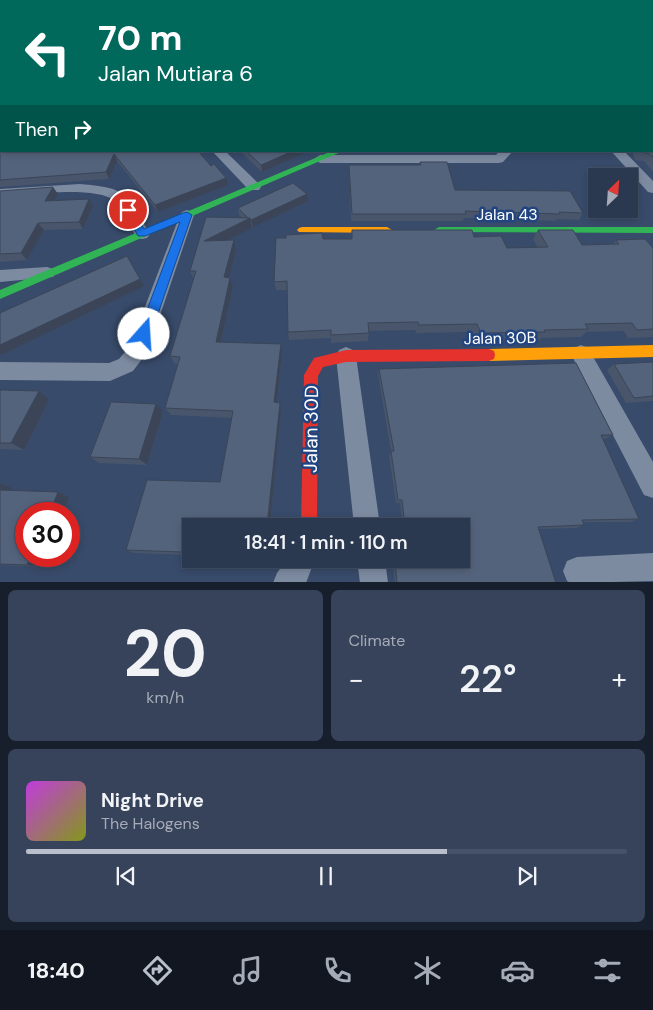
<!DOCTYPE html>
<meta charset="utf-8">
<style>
:root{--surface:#2a3850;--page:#36435a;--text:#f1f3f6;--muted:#a5acb7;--line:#465267;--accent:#b9c0cb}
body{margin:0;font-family:"DM Sans",sans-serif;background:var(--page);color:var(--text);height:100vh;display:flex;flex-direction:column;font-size:19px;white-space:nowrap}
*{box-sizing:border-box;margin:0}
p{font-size:16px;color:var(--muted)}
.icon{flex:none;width:28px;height:28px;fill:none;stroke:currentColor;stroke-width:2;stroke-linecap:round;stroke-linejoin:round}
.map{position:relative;height:582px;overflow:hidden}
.panel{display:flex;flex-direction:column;gap:8px;padding:8px;background:#171f2c;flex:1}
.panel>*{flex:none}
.banner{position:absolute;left:0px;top:0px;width:654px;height:152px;box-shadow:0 2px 8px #0003,0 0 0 1px var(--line);background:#00695c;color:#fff;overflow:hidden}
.needle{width:32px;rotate:25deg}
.buttons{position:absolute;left:588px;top:168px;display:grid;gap:10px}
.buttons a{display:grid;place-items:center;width:50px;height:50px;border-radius:0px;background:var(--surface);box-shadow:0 2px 8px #0003,0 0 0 1px var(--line);font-size:25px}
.speed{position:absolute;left:15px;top:502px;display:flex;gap:10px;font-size:25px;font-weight:700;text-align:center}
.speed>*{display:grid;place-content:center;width:65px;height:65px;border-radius:50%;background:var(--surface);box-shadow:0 2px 8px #0003,0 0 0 1px var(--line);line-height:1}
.speed .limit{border:8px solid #d22;background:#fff;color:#111}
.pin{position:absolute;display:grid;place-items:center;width:42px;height:42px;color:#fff;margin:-21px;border:2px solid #fff;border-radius:50%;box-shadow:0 1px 5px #0007}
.me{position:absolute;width:55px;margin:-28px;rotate:19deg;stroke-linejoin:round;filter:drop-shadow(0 0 4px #0008)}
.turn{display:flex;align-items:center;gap:18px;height:105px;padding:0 15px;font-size:22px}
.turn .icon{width:65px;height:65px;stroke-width:2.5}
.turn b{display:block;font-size:35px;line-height:42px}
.then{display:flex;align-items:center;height:48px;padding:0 15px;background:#0003;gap:10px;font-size:19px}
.big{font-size:38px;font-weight:600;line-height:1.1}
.panel .widget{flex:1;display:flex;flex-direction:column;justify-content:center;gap:8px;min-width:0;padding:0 18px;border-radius:8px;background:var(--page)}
.panel .dial{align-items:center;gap:0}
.dial b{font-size:65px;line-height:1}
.song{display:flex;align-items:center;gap:15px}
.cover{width:60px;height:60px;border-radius:8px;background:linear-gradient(135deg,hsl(290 70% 55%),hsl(70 70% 35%))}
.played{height:5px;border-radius:2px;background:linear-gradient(90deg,var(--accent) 70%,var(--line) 70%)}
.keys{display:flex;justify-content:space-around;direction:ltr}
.heat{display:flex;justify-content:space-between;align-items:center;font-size:28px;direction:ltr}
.panel .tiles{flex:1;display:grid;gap:8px;grid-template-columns:1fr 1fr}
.widget:last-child{grid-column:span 2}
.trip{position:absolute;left:182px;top:518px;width:288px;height:50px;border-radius:0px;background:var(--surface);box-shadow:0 2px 8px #0003,0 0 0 1px var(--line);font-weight:600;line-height:50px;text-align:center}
.tabs{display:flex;height:80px;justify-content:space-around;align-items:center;background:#111620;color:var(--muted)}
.tabs .icon{width:35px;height:35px}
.tabs .active{color:var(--accent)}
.tabs b{font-size:22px;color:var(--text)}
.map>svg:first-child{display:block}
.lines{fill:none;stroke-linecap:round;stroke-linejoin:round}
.street{fill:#7d8ba1;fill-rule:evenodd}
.fast{fill:#30b455;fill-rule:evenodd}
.slow{fill:#ff9f0a;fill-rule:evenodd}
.jam{fill:#e5322d;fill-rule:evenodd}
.wall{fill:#48556b}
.shaded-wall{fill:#3b4557}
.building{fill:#54637c;stroke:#3b4557}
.route{fill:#1a73e8;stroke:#114b97}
.labels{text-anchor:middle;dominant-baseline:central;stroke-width:5;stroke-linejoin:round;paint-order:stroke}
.street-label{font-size:16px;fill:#fff;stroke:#224580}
.near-street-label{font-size:19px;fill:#fff;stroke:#224580}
</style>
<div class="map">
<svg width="653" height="583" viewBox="0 0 653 583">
<rect width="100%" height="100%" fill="#384b6a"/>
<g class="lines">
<!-- street -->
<path class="street" d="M218,0H286L218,1Z
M331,0H338V1H331Z
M387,0H433L387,1Z
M1,38V44L0,45V39Z
M652,41H653V47H652Z
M0,55H1V61H0Z
M212,151H225L259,184L261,187L259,190H249Z
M500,151H513L503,162L499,163H320L314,159L320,155H496Z
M611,151H624L653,181V193L648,192Z
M80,184C130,188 126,194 150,234L147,238L142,239L137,238C130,227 125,208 115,201C96,185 25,195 0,197V189Z
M187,210L192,212L194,215L148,351L133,371L110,381L0,380V362L109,363L119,359L130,346L180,215L182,212Z
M47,267L53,269L55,273L53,277L0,282V270Z
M581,345L588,348L653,462V498L644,495L571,354L574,348Z
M346,347L353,350L356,356L380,526H354L336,356L339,350Z
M653,553V581L571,583L567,581L563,571L567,561L577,557Z
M287,559H315L306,583H273L277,573Z
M357,559H385L388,583H360Z"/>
<!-- fast -->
<path class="fast" d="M26,0H38L39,1H25Z
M0,65H1V69H0Z
M332,151H343L0,299V290Z
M439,227H653V233L436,232L434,230Z"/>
<!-- slow -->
<path class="slow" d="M0,11H1V13H0Z
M302,227H387L392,230L387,233L299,232L297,230L299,228Z
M653,345V357L489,361L484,359L483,355L484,351L489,349Z"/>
<!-- jam -->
<path class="jam" d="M652,50H653V54H652Z
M489,349L494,351L495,355L494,359L489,361L346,362L323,367L318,376L317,526H301L304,375L314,358L346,350Z"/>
</g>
<!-- wall -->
<path class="wall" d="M504,0H653V39L652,1H506Z
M653,97V172L644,161L635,160L632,151H652Z
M0,109L1,151H198L211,166L226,178L228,185L158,212L117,161L109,179L0,187Z
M240,151H310L262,172Z
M420,162L455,190L583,213L579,220L557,219L556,221L464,218L463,221H351L349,165H419Z
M0,191L58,194L54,201L93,206L83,229L44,230L27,260L0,262Z
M308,201L252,227L227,240L236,249L229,278L233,287L221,342L282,352L277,403H280L281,410L270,526H191V542L189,555L134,553L126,550L220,482L232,418L171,415L165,408L178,365L175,364L170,356L194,279L190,271L243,218L239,215L238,208Z
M352,230L474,237L507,248H538L533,239L538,230L582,245L613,244L616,240L653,248V337L628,338L624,331L586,332L581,337L541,338L539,340L476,341L473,332L416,333L415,330L369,331L368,341L331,343V338L289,340L288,332L287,290H276L274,282L323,239H351Z
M653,362V401L626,403L607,370L614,364Z
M379,369L613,435L605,439H603L639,519L630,522H583L584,525L576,528L538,529L556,583H395L392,559H461V526H403L400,503H396L389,456L391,451L378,374Z
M0,390L39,391L49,399L24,450L0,449Z
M163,411L147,465L99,463L90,457Z
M0,483L12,488L11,490L58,492L69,497L26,556H46L42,567L0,565Z"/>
<!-- shaded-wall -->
<path class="shaded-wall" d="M293,151H310L262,172L261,165Z
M114,154L117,161L109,179L106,172Z
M226,178L228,185L158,212L155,205Z
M53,187L58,194L50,208L45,201Z
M307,194L308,201L253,227L251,220Z
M89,199L93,206L83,229L79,222Z
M250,218L252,228L207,250L204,241Z
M38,223L44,230L27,260L21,253Z
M234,240L236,249L227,287L224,277Z
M127,256L144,286L1,355L0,354V345Z
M230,278L233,287L219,350L216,342Z
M281,344L282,352L276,410L274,402Z
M39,391L49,399L24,450L11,443Z
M280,403L281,410L270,526H267Z
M156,404L163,411L147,465L139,459Z
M0,483L12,488L9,494L0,491Z
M58,492L69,497L63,514H49Z
M187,529L191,531V542L189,555L182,552Z
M31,556H46L42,567L27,565Z"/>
<!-- building -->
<path class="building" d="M512,0H653V11L652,1H514Z
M652,14L653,15L652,34Z
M652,97H653V158L650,154L640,152V151H652Z
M0,109H1V151H141V153L145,151H198L211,166L214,164L226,178L155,205L114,154L106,172L0,180Z
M246,151H293L261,165Z
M420,162H447L455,190L570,191L583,213L559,212L560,214L465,211L466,214H352L349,165H421Z
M293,183L307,194L251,220L250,218L249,219L238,208Z
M53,187L45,201L89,199L79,222L38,223L21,253L0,254V191Z
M206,217L250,218L204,241L234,240L224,277L230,278L216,342L281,344L274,402L280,403L267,526H191V529H187L182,552L126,550L147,480L220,482L233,411L165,408L180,357L170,356L196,271H190Z
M352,230H472L474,237L501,236L507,248L548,247L538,230H573L582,245L619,244L616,240L645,239L653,248V329L637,330L632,323L585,324L588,329L544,330L545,332L481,333L477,324L419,325L418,322L368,323L369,333L331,335V330L288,332L287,281L274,282L276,238H286V235L322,233L323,239H352Z
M127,256L140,279L0,345V313Z
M653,362V396L634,398L614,364Z
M576,363L613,435H601L639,519L582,520L584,525L538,527L556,583H397L395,559H461V526H405L402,500H398L391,451H394L379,369Z
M0,390L39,391L11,443H0Z
M111,402L156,404L139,459L90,457Z
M0,490L58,492L49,514H26V556H31L27,565L0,564Z"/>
<!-- route -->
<path class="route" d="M128,207L131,208L144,229L183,213L187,212L192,215L151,334L149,338L144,339L140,338L138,334L180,222L145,236H138L123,210Z"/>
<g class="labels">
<!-- street labels -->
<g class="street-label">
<text x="507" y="214">Jalan 43</text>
<text transform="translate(500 338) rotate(-1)">Jalan 30B</text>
</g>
<!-- near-street labels -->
<g class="near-street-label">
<text transform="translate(311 429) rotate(-89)">Jalan 30D</text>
</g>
</g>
</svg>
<div class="buttons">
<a><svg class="needle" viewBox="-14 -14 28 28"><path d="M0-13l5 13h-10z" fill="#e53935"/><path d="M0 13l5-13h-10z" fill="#a5acb7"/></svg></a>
</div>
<div class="speed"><div class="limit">30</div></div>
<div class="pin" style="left:128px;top:210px;background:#d93025"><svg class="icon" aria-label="arrive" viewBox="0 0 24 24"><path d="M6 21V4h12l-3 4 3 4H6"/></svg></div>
<svg class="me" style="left:144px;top:334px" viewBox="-20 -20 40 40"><circle r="19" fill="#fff"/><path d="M0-13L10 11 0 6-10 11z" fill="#1a73e8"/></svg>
<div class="trip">18:41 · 1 min · 110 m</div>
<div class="banner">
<div class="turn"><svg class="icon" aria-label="left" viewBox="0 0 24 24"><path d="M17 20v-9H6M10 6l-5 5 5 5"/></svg><div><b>70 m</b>Jalan Mutiara 6</div></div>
<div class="then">Then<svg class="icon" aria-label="right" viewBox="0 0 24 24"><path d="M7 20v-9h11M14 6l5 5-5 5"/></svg></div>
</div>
</div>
<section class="panel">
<div class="tiles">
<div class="widget dial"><b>20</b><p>km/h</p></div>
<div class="widget"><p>Climate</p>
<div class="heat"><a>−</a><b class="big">22°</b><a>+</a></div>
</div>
<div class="widget">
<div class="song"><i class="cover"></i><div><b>Night Drive</b><p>The Halogens</p></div></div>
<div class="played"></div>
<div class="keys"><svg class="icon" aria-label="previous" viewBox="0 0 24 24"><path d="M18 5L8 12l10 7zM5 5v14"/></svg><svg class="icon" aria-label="pause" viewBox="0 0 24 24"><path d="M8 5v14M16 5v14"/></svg><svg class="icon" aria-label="next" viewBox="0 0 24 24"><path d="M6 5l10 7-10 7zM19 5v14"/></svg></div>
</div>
</div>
</section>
<nav class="tabs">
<b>18:40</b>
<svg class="icon active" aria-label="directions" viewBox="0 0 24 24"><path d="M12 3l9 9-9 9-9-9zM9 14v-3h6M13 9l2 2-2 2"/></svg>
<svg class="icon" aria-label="music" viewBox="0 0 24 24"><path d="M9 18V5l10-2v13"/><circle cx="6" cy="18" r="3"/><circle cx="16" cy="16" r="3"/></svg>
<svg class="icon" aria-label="phone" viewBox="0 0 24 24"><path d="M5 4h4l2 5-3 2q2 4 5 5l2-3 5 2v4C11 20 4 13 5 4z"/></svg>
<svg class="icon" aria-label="climate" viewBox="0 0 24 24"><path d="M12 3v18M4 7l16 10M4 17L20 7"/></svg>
<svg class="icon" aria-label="car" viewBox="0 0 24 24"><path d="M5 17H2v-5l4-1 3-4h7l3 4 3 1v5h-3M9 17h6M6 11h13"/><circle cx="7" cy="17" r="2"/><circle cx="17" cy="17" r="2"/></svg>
<svg class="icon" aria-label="filters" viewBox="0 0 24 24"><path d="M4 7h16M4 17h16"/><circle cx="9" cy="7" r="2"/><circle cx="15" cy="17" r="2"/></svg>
</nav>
